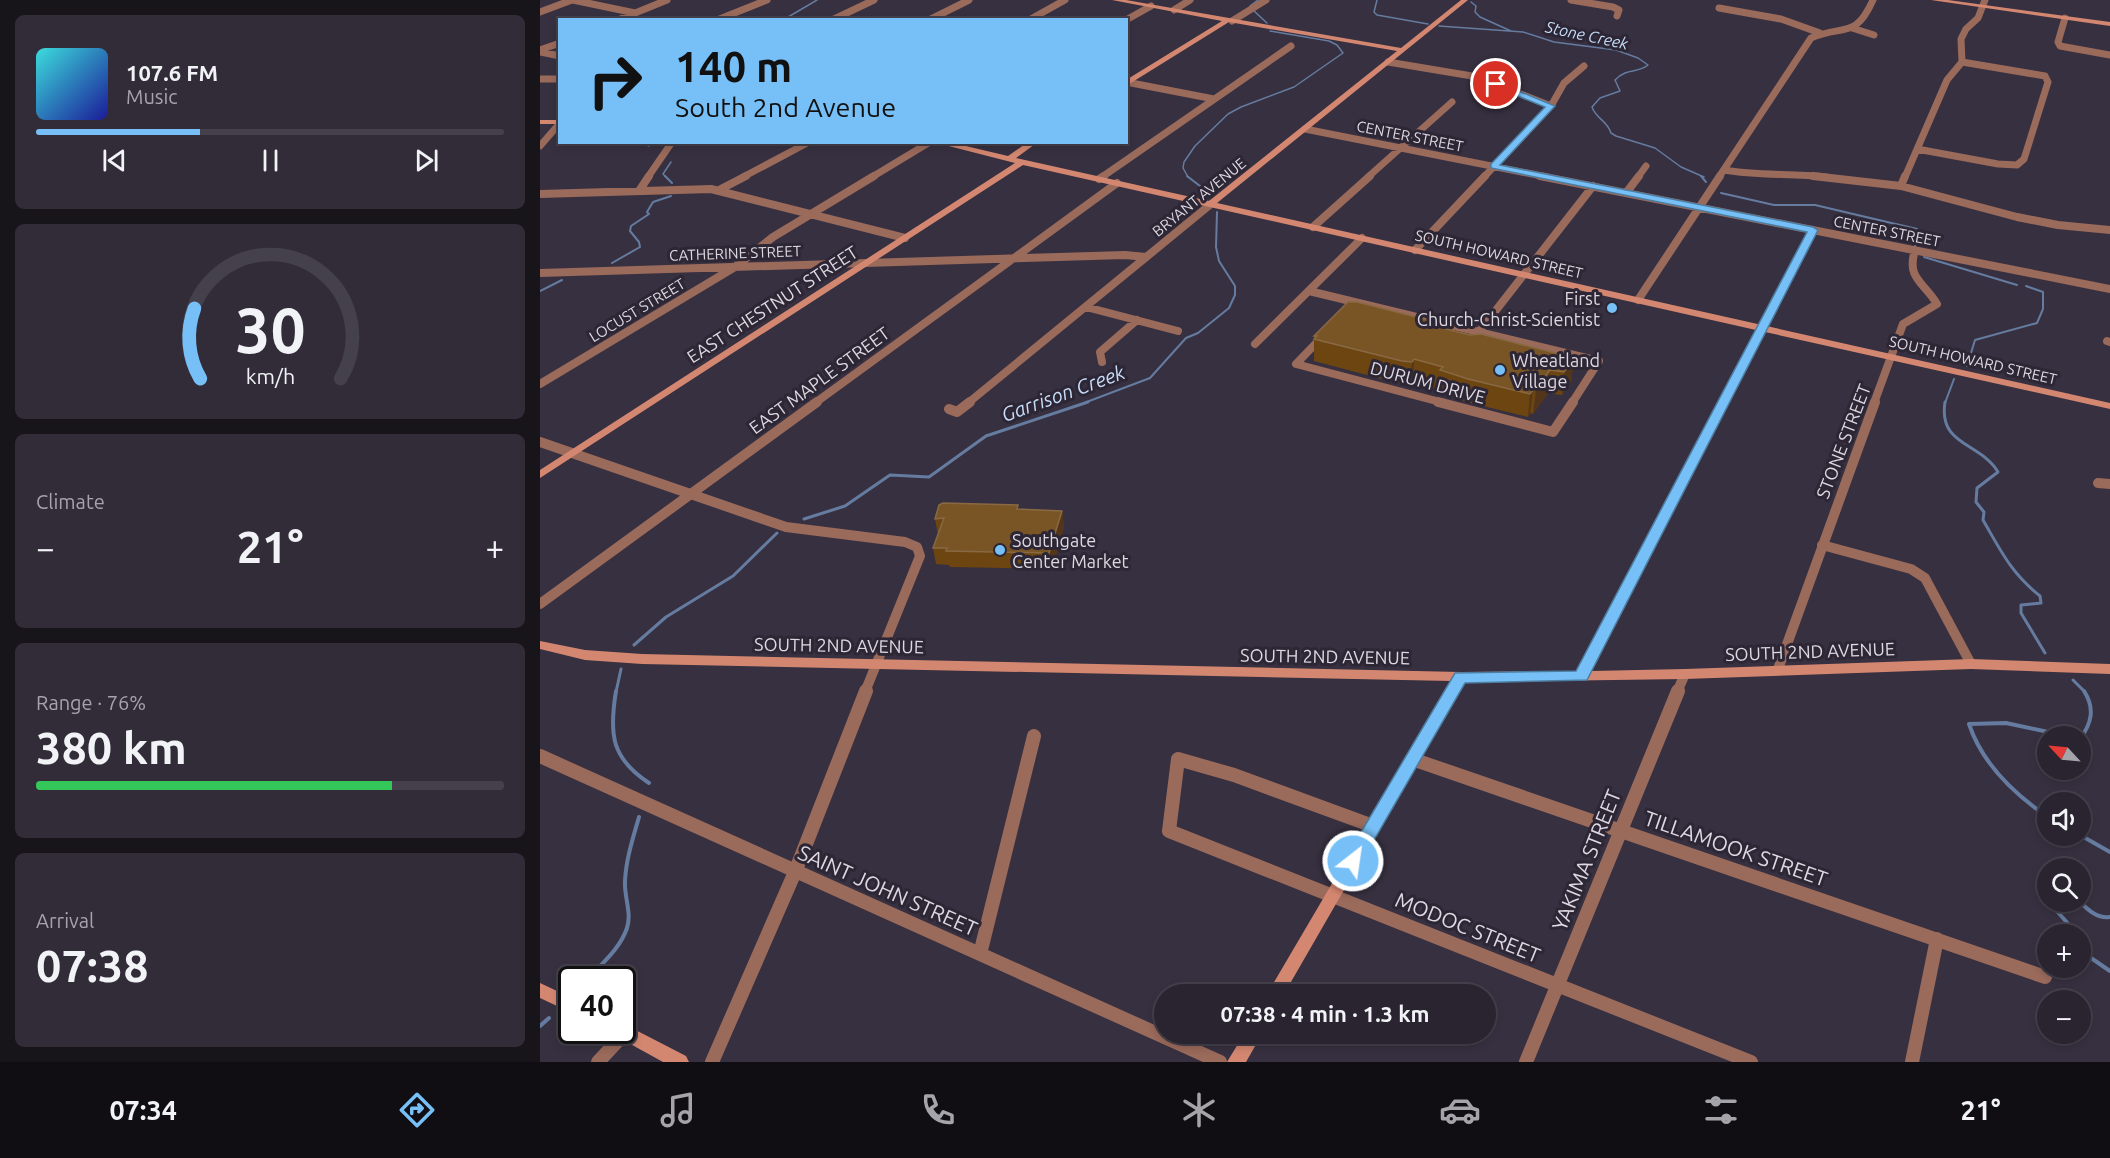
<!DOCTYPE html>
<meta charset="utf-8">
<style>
:root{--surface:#292430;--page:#312c38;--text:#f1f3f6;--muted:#a5a4ab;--line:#45414c;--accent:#77c0f7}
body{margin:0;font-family:Ubuntu,sans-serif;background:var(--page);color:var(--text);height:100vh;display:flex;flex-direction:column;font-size:22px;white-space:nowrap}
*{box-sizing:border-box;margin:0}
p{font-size:20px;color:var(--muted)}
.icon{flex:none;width:33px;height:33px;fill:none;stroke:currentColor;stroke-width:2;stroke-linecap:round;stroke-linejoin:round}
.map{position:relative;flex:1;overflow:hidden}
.panel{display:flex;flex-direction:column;gap:15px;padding:15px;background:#17141a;width:540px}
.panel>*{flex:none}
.banner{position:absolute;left:18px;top:18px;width:570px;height:126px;border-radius:0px;box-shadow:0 3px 9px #0003,0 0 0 2px var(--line);background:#77c0f7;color:#111;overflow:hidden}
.needle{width:39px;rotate:296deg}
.buttons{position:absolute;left:1497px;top:726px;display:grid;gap:12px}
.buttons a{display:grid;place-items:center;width:54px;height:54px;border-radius:50%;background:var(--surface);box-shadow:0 3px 9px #0003,0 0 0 2px var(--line);font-size:30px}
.speed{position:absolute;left:18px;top:966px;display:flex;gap:12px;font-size:30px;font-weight:700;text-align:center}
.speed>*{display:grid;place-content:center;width:78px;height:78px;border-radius:50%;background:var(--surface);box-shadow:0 3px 9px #0003,0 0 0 2px var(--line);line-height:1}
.speed .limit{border:3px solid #111;border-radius:9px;background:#fff;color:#111}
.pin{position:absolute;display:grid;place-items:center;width:51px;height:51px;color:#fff;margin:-26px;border:3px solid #fff;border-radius:50%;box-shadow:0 2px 6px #0007}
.me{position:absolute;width:66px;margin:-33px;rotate:30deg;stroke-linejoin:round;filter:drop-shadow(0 0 4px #0008)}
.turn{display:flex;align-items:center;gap:21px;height:126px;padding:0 18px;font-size:27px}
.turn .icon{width:78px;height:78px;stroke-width:2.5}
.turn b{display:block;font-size:42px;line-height:51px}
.big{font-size:45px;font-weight:600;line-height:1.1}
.panel .tile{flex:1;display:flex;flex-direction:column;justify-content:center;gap:9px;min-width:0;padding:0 21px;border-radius:9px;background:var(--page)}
.panel .dial{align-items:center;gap:0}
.dial svg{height:156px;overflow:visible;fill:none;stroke:var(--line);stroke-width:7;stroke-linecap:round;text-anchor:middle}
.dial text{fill:var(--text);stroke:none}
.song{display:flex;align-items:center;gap:18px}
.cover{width:72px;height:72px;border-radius:9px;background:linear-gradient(135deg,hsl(180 70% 55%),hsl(240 70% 35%))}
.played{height:6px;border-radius:3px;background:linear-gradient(90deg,var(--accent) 35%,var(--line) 35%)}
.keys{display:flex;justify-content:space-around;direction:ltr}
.heat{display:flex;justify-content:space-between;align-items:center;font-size:33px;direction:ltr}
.charge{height:9px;border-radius:4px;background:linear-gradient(90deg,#34c759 76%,var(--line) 0)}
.trip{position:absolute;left:614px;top:984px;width:342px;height:60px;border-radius:30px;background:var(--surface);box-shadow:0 3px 9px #0003,0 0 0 2px var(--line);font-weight:600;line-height:60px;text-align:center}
.menu{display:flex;height:96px;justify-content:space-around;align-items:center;background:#100e13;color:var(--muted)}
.menu .icon{width:42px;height:42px}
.menu .selected{color:var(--accent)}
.menu b{font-size:27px;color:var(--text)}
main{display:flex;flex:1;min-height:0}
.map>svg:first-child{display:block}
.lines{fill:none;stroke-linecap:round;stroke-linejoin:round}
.stream-far3{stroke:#657ca0;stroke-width:1.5}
.stream-far2{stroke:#657ca0;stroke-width:2}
.stream-far1{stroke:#657ca0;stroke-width:3}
.stream{stroke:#657ca0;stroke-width:4}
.street-far3{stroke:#9a6a5b;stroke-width:7}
.street-far2{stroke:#9a6a5b;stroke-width:8}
.street-far1{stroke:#9a6a5b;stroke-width:10}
.street{stroke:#9a6a5b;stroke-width:14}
.secondary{fill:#d48770;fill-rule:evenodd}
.wall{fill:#6d4510}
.shaded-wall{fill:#53361a}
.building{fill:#795526;stroke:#896944;stroke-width:1.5}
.route{fill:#77c0f7;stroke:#4d7da1;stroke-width:1.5}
.poi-dot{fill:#77c0f7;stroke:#2d2635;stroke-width:2}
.labels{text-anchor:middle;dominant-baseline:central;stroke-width:6;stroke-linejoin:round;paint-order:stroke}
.far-street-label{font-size:15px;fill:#ddd8e2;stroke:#2d2635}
.far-water-label{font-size:16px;font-style:italic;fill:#c7ddfa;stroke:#2d2635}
.poi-label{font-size:18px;fill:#ddd8e2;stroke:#2d2635;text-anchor:start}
.street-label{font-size:18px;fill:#ddd8e2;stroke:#2d2635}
.water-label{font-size:20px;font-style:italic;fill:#c7ddfa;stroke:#2d2635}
.near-street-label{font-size:21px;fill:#ddd8e2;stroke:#2d2635}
</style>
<main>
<section class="panel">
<div class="tile">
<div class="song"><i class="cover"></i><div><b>107.6 FM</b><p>Music</p></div></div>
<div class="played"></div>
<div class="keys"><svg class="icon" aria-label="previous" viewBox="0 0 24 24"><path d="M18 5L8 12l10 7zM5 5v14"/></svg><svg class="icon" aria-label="pause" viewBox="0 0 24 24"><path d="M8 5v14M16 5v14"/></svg><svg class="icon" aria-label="next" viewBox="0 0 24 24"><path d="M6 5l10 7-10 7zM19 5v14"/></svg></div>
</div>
<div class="tile dial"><svg viewBox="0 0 100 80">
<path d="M14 69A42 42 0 1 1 86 69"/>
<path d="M14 69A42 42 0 0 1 11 33" stroke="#77c0f7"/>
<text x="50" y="56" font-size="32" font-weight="700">30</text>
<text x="50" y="72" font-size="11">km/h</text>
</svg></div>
<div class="tile"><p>Climate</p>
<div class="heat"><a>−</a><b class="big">21°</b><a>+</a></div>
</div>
<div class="tile"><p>Range · 76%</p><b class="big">380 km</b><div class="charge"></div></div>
<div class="tile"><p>Arrival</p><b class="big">07:38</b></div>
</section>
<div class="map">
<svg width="1570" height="1062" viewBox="0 0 1570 1062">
<rect width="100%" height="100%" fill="#373040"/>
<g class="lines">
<!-- stream-far3 -->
<path class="stream-far3" d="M837,0L834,12L837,15L888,24
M931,2L936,6L935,12L940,17L971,31
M710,6L718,0
M714,11L727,23
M243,20L277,0
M899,26L983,32L1014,42L1076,50L1098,58L1108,65C1097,74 1088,67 1075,80L1080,91L1060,98L1052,107C1056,119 1067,120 1071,133L1076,136L1115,148L1141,167L1164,177
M99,142L109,146
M126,177L123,174L131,162
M648,177L643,168L644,162L655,146L688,114L701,107L754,87L803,53L797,45L789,41L730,31"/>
<!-- stream-far2 -->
<path class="stream-far2" d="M125,176L132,183
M647,176L669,193
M1161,176L1166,182
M1181,193L1234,205H1275L1377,229L1375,247
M1384,257L1477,285
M72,263L100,247L99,242L90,231L91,226L109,214L107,212L113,202L131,196
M0,291L22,280
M1427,366L1435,340L1497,323L1503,309V292L1486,286
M544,403L610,378L646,338L658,333L689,308L695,295V286L679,261L676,247L677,212
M1405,403L1414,379"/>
<!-- stream-far1 -->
<path class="stream-far1" d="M1405,402C1398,446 1440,442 1458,472L1437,488L1436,502L1444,512L1443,520C1461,551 1471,573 1500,596L1501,603L1481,605V613L1505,653
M264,519L305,506L350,475L389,477L446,436L548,402
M94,645L126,617L193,576L237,533
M1533,680L1545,692
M76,692L81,669"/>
<!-- stream -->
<path class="stream" d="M76,691C69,734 71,758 109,783
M1540,739C1552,723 1555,708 1544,691
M1508,817C1474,794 1442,763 1429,724L1466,723L1527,736
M1540,835L1570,852
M1508,891L1504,895L1508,900
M1509,902L1537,934
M1540,902C1548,910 1558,919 1570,917
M1540,939L1551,958L1570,971
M47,980C61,964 80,949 87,928C92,913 84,897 85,881C86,859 93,838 99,817
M0,1026L9,1018"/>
<!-- street-far3 -->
<path class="street-far3" d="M33,0L95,13
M1031,0L1073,7L1079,10L1077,16
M1179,8L1241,19L1280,33
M634,10L650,0
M0,12L32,0
M1525,18L1518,42L1520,46L1570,55
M78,20L127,0
M177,20L227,0
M292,20L334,0
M389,20L429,0
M489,20L525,0
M586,20L611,6
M692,21L726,0
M1312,28L1334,35
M0,50L20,43
M0,52L20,56
M848,62L938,77L1011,106
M0,79H20
M586,82L674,99
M765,129L1007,177
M0,146L20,123
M1377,149L1458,164L1477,165L1484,159L1508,82L1505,76L1422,62
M1184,170C1218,176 1252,173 1286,177
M108,177L132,142
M203,177L269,142
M332,177L390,142
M562,177L751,46
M828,177L912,102
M944,177L1011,106L1024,83L1044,66
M1098,177L1106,166
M1179,177L1271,38C1304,24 1315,40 1333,0
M1365,177L1407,80L1422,62L1421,39L1426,29L1438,18L1445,0"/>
<!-- street-far2 -->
<path class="street-far2" d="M1000,176L1570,289
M1273,176L1361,186L1477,217L1518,225L1570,230
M559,179L564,176
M1361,186L1365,176
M179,190L206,176
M99,191L109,176
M1086,193L1099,176
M0,194L171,189L365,238
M773,227L830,176
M875,250L945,176
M0,273L585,255L606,257
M769,291L1059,361L1032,403
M1098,300L1180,176
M546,307L638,331
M1222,328L1273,230
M939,332L1053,186
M784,335L756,364L904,403
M1567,341L1570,342
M715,344L822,238
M562,362L560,352L597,320
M0,384L195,267L233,237L334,176
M275,403L577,183
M428,403L671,204
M1334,403L1363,324L1397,304C1384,282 1366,279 1375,250"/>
<!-- street-far1 -->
<path class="street-far1" d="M898,402L1013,432L1033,402
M409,409L417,412L430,402
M0,442L246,527L365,542L377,547L380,556L325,692
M1558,483L1570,484
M1282,545L1371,569L1385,578L1431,664
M0,604L277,402
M1238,669L1335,402
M1137,692L1145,674"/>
<!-- street -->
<path class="street" d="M0,756L680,1062
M872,759L1505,977
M833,826L694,775L638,759L629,831L1211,1062
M440,954L494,736
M58,1062L85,1033
M172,1062L255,872L326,691
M986,1062L1138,691
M1372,1062L1397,939"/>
<!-- secondary -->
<path class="secondary" d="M572,0H586L861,48L921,0H928L677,203L1570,403V409L1225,332L1051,671L1145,669L1431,659L1570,664V674L1431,669L1145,679L924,682L744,994H727L911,681L102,664L45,660L0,649V641L45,650L102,654L920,672L1037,671L1216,330L483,165L0,478V470L475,163L393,142H409L468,156L488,142H498L476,158L669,201L857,51L689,22L586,86V80L682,21Z
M1391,0H1408L1570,22V26Z
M0,120H20V124H0Z
M0,983L32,998V1013L0,998Z
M82,1023L146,1056L149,1062H123L74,1035L72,1030H82Z
M704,1034H722L706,1062H687Z"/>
</g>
<!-- wall -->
<path class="wall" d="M904,325V328L1034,358L1031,381L1022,395L1008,393L993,414L990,413L988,417L927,402L899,393V389L873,382L871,385L861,384L774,361V336Z
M479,509L522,511L524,527L512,569L410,567L409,565L396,564L393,548L398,535L395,519Z"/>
<!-- shaded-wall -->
<path class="shaded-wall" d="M1034,358L1031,381L1022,395L1024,372Z
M874,359L873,382L871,385L872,362Z
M1010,370L1008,393L993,414L996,390Z
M993,390L990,413L988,417L990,394Z
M522,511L524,527L512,569L509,553Z"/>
<!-- building -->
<path class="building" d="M808,302H817L896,322L904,325L902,328L930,335L941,334L1034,358L1024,372L1010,370L996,390H993L990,394L928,379L900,370L903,367L874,359L872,362L862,361L774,339L777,336H774Z
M403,503L478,505L477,509L522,511L509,553L406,551L407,548H393L404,518L395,519L399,505Z"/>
<!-- route -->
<path class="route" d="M953,83H959L1015,106L960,165L1273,227L1278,230L1047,680L925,683L819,866L813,868L807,866L804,861L807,856L915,673L1036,671L1267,232L951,168V164L1005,107L953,86Z"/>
<!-- markers -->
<g class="poi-dot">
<circle cx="1072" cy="308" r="6"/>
<circle cx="960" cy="370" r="6"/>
<circle cx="460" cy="550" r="6"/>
</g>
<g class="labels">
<!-- far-street labels -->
<g class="far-street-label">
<text transform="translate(870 136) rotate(11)">CENTER STREET</text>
<text transform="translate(659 197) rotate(-39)">BRYANT AVENUE</text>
<text transform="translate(1347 231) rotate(11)">CENTER STREET</text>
<text transform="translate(195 253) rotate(-2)">CATHERINE STREET</text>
<text transform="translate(959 254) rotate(13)">SOUTH HOWARD STREET</text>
<text transform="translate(97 310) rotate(-31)">LOCUST STREET</text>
<text transform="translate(1433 360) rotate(13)">SOUTH HOWARD STREET</text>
</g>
<!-- far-water labels -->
<g class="far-water-label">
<text transform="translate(1047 35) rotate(12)">Stone Creek</text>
</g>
<!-- poi labels -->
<g class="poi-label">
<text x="1060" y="298" text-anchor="end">First<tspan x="1060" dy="21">Church-Christ-Scientist</tspan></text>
<text x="972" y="360">Wheatland<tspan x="972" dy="21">Village</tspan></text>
<text x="472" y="540">Southgate<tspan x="472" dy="21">Center Market</tspan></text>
</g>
<!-- street labels -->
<g class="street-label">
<text transform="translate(232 304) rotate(-33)">EAST CHESTNUT STREET</text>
<text transform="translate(279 380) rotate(-36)">EAST MAPLE STREET</text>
<text transform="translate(888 382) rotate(15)">DURUM DRIVE</text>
<text transform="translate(1303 441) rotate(-69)">STONE STREET</text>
<text transform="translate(299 645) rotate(1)">SOUTH 2ND AVENUE</text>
<text transform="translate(1270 651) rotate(-2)">SOUTH 2ND AVENUE</text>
<text transform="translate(785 656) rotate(1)">SOUTH 2ND AVENUE</text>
</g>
<!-- water labels -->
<g class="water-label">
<text transform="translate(523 393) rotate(-20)">Garrison Creek</text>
</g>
<!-- near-street labels -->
<g class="near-street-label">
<text transform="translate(1196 848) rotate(19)">TILLAMOOK STREET</text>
<text transform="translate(1046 860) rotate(-68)">YAKIMA STREET</text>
<text transform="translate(348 890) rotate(24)">SAINT JOHN STREET</text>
<text transform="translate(928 927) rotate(22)">MODOC STREET</text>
</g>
</g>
</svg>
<div class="buttons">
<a><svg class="needle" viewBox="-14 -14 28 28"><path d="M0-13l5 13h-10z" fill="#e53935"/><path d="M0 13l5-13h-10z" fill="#a5a4ab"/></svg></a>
<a><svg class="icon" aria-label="sound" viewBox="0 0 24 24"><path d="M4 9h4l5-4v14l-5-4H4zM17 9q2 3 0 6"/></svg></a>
<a><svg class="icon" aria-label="search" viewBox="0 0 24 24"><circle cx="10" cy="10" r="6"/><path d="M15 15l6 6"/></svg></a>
<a>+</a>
<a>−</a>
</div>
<div class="speed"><div class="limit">40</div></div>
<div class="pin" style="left:956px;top:84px;background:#d93025"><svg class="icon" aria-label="arrive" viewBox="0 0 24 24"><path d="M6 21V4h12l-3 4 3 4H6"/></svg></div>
<svg class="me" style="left:813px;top:861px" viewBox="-20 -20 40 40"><circle r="17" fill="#77c0f7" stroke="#fff" stroke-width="3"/><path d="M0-11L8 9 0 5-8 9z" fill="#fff"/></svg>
<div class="trip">07:38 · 4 min · 1.3 km</div>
<div class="banner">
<div class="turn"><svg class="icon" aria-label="right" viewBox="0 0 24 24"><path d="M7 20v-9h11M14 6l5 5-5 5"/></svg><div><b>140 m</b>South 2nd Avenue</div></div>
</div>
</div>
</main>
<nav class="menu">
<b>07:34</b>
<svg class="icon selected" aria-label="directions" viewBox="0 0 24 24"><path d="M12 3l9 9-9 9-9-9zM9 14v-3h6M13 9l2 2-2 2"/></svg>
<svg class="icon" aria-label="music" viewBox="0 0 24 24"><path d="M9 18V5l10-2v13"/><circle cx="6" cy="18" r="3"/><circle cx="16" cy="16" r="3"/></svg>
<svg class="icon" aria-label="phone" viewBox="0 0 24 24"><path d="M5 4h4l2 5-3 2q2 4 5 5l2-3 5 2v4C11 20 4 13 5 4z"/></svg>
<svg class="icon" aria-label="climate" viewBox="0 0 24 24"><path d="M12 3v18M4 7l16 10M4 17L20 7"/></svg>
<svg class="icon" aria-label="car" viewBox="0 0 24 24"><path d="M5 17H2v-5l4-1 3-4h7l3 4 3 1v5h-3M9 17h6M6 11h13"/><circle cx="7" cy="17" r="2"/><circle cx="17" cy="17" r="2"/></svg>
<svg class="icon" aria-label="filters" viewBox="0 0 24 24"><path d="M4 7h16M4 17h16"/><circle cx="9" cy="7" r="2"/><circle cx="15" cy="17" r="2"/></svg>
<b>21°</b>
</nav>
